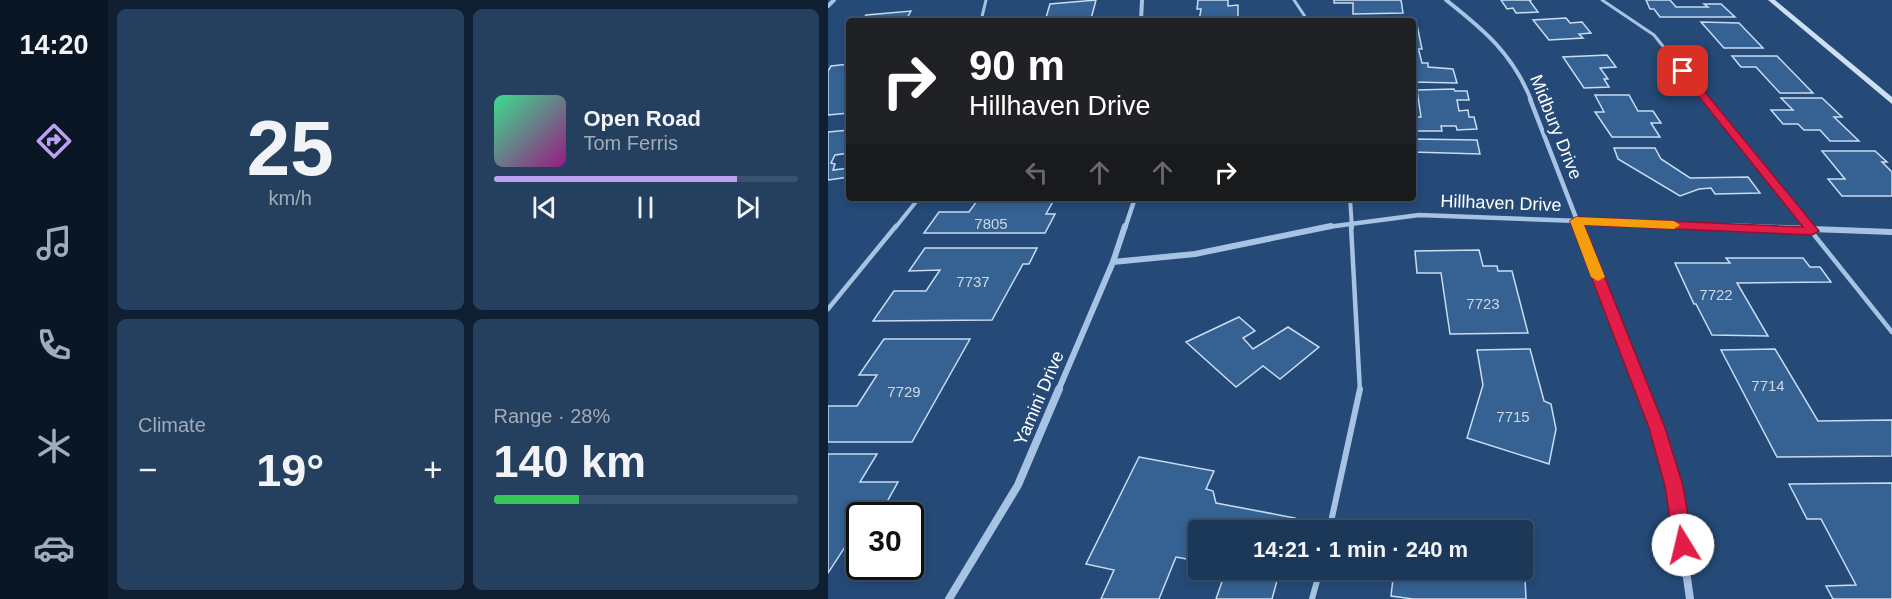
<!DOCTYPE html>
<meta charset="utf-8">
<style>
:root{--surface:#1c3859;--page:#253f5f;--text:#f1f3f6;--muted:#a0acba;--line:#3a526f;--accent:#bca0f2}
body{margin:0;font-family:Arial,sans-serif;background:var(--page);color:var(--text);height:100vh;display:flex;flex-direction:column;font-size:22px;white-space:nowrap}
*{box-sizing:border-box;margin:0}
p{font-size:20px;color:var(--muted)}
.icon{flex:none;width:33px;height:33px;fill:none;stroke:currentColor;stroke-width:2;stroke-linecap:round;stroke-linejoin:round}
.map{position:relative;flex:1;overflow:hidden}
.side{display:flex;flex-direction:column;gap:9px;padding:9px;background:#0f1f31;width:720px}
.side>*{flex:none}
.hud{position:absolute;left:18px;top:18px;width:570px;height:183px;border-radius:6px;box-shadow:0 3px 9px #0003,0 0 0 2px var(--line);background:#202124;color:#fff;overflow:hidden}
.speed{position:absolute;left:18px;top:502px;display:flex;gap:12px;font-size:30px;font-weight:700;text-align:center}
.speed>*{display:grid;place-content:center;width:78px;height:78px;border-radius:50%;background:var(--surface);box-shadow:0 3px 9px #0003,0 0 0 2px var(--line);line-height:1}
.speed .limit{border:3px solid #111;border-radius:9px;background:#fff;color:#111}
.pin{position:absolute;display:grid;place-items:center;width:51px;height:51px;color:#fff;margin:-26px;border-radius:12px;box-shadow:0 3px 9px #0006}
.me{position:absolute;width:66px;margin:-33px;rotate:351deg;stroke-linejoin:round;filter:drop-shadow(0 0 4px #0008)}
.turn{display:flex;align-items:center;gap:21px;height:126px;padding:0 24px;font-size:27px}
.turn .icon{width:78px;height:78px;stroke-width:2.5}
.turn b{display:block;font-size:42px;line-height:51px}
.lanes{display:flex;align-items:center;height:57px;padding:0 24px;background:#0003;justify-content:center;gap:30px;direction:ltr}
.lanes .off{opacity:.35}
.big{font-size:45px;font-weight:700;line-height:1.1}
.side .tile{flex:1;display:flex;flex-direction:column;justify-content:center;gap:9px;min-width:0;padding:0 21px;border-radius:9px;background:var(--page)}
.side .dial{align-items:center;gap:0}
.dial b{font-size:78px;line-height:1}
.song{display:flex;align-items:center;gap:18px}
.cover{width:72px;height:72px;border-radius:9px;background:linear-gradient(135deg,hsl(150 70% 55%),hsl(310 70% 35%))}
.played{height:6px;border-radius:3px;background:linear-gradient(90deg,var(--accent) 80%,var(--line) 80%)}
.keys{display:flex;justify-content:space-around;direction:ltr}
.heat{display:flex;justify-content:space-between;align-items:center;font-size:33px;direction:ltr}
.charge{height:9px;border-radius:4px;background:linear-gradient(90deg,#34c759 28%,var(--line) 0)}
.side .tiles{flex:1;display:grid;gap:9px;grid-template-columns:repeat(2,1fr)}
.trip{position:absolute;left:360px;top:520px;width:345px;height:60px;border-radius:6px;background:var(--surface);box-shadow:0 3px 9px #0003,0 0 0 2px var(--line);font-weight:700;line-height:60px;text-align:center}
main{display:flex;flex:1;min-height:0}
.menu{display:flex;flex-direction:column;width:108px;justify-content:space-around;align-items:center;background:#0b1624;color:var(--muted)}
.menu .icon{width:42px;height:42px}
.menu .current{color:var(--accent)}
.menu b{font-size:27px;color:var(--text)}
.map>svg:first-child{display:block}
.building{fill:#356193;stroke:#c8dcf2;stroke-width:1.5}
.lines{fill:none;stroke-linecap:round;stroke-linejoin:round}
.lane-far3{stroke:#a6c3e3;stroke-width:3}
.lane-far2{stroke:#a6c3e3;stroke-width:4}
.lane-far1{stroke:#a6c3e3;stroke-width:4.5}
.lane{stroke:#a6c3e3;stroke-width:6}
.street-far3{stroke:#a6c3e3;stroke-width:4}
.street-far2{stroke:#a6c3e3;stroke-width:4.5}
.street-far1{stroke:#a6c3e3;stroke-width:6}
.street{stroke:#a6c3e3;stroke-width:8}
.secondary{fill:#cfdff3;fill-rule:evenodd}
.route{fill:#e11d48;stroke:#92132f;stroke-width:1.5}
.slow{fill:#f59e0b}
.labels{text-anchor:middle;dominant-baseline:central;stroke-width:6;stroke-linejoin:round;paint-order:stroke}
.number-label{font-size:15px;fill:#ccd8e4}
.street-label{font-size:18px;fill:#fff;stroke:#254a77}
</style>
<main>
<nav class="menu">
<b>14:20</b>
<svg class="icon current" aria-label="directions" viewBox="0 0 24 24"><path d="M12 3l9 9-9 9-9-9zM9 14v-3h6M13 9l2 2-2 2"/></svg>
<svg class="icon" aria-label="music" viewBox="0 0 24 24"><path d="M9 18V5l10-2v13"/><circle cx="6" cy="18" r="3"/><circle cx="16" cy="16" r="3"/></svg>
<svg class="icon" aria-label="phone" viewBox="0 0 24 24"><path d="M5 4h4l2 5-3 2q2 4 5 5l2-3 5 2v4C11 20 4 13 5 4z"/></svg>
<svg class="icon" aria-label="climate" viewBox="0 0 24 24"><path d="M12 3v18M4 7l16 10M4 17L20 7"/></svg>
<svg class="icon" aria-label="car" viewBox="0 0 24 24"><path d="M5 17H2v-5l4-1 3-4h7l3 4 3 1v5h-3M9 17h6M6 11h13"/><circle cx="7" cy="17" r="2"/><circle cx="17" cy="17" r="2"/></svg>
</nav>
<section class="side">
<div class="tiles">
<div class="tile dial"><b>25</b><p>km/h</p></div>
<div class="tile">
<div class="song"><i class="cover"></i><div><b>Open Road</b><p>Tom Ferris</p></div></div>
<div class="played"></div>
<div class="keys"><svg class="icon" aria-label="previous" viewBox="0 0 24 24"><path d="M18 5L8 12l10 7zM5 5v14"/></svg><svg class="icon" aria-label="pause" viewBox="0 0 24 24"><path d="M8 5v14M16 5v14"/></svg><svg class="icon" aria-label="next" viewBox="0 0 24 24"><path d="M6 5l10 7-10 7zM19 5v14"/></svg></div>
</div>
<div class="tile"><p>Climate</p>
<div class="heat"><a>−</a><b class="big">19°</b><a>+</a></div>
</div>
<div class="tile"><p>Range · 28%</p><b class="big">140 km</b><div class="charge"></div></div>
</div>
</section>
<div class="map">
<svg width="1064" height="599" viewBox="0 0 1064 599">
<rect width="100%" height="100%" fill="#254a77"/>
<!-- building -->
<path class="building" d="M268,0L263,19L217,21L222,4Z
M370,0H400V6L410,5V19L371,21L373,9H369Z
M506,0H573L575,13L525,14V3H506Z
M673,0H704H701L710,12L688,13L685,8L679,9Z
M818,0H842L848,7H880L876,4H893L907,17H832L826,9H822Z
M83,11L79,18L34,21L38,15Z
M738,18L742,23L754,22L763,33L751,34L755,38L721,40L705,20Z
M588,20L594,49H585V21H540Z
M873,22L911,23L935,48H896Z
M585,51H591L594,63H600V67L625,69L629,83L585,82Z
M779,55L788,67L772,68L780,79H776L781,87L756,88L735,57Z
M904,56H949L985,93H952L928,67H913Z
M21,64V113L0,115V71L3,66Z
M626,89L627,91H639L641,100H629L631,111L640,110L641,117H646L649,129L629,130L628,126H613L614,131H585V117H593L589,90Z
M767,95H801L810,111H825L833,123H823L832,137H784L767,112H776Z
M953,98H994L1014,117H1006L1031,141H1002L992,130H976L970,124H955L943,110H965Z
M21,130V153L7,155L3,163L7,164L5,170L21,168V177L0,180V132Z
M585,139L649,140L652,154L585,152Z
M786,148H827L833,159L862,178L920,177L932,193L887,194L883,188L871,189L852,196L790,159Z
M994,151H1047L1059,162H1054L1064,172V196H1014L1000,179H1017Z
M151,198H227L218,214H227L217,233H96L111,212H141Z
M97,248H209L201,264H195L164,320L45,321L66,291H98L112,270L81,271Z
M651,250L655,266H669L670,271H684L700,333L622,334L613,273H589L587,251Z
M898,258H975L982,267H992L1003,282L909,283L940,336L884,335L868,304H866L847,263H902Z
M411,317L427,331L415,338L425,349L460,327L491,347L452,379L435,366L408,387L358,342Z
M56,339H142L84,442H0V406H29L49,375H31Z
M702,349L716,401L723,404L728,429L721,464L639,438L655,385L649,350Z
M947,349L990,421L1064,420V456L949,457L893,350Z
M0,454H49L32,482H70L51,516H32V524L0,573Z
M311,457L386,471L378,489L385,491L388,503L467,518L463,531H370V561L348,557L331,599H273L286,570L258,564Z
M1064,483V599H1005L998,586L1028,585L993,519H979L961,484Z
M694,556L696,557L698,599H585L563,596L566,570H694Z
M398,570H452L444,599H388Z"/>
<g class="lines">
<!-- lane-far3 -->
<path class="lane-far3" d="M466,0L480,21
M774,0L826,35L878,100
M153,21L158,0"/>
<!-- lane-far2 -->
<path class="lane-far2" d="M877,99L980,228
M522,198L524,228
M67,228L91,198"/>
<!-- lane-far1 -->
<path class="lane-far1" d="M523,226L532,391
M979,226L1064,332
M0,309L68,226"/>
<!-- lane -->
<path class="lane" d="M501,531L532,389
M484,599L492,570"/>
<!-- street-far3 -->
<path class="street-far3" d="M618,0C656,30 685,54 703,100
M0,6L6,0
M313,21L314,0"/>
<!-- street-far2 -->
<path class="street-far2" d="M702,99L752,228
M297,228L307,198
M492,228L591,215L943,228"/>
<!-- street-far1 -->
<path class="street-far1" d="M751,226L815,391
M901,226L1064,232
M285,262L367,254L503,226
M230,391L285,262L297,226"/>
<!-- street -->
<path class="street" d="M814,389L829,428L846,486L862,599
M121,599L190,485L231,389"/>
<!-- secondary -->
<path class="secondary" d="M940,0H947L1064,97V104Z"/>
</g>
<!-- route -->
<path class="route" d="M855,68L858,69L991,231L984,235L756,225L837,428L855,486L865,545L862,551L855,554L849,551L846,545L837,486L821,428L742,221L748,217L975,227L852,73L850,71Z"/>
<!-- slow -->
<path class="slow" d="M748,217L846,221L852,225L846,229L756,225L777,277L770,281L763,277L742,221Z"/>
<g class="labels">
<!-- number labels -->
<g class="number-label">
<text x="163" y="223">7805</text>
<text x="145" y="281">7737</text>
<text x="888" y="294">7722</text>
<text x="655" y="303">7723</text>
<text x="940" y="385">7714</text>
<text x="76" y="391">7729</text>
<text x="685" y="416">7715</text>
</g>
<!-- street labels -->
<g class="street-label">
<text transform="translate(728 127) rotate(68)">Midbury Drive</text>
<text transform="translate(673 203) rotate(2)">Hillhaven Drive</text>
<text transform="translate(211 398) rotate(-67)">Yamini Drive</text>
</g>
</g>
</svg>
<div class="speed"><div class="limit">30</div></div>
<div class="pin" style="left:855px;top:71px;background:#d93025"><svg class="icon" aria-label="arrive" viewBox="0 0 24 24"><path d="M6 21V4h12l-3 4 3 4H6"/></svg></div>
<svg class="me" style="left:855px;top:545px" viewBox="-20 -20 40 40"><circle r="19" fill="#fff"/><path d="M0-13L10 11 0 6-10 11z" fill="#e11d48"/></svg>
<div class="trip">14:21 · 1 min · 240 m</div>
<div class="hud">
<div class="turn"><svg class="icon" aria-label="right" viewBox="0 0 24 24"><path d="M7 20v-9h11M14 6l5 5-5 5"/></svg><div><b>90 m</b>Hillhaven Drive</div></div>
<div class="lanes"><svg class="icon off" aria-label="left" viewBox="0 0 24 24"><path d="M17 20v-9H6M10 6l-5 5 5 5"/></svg><svg class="icon off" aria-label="ahead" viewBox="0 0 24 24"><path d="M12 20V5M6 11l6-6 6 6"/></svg><svg class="icon off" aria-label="ahead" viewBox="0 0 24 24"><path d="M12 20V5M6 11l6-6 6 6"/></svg><svg class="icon" aria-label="right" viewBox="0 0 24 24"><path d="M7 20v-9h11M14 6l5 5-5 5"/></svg></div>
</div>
</div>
</main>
